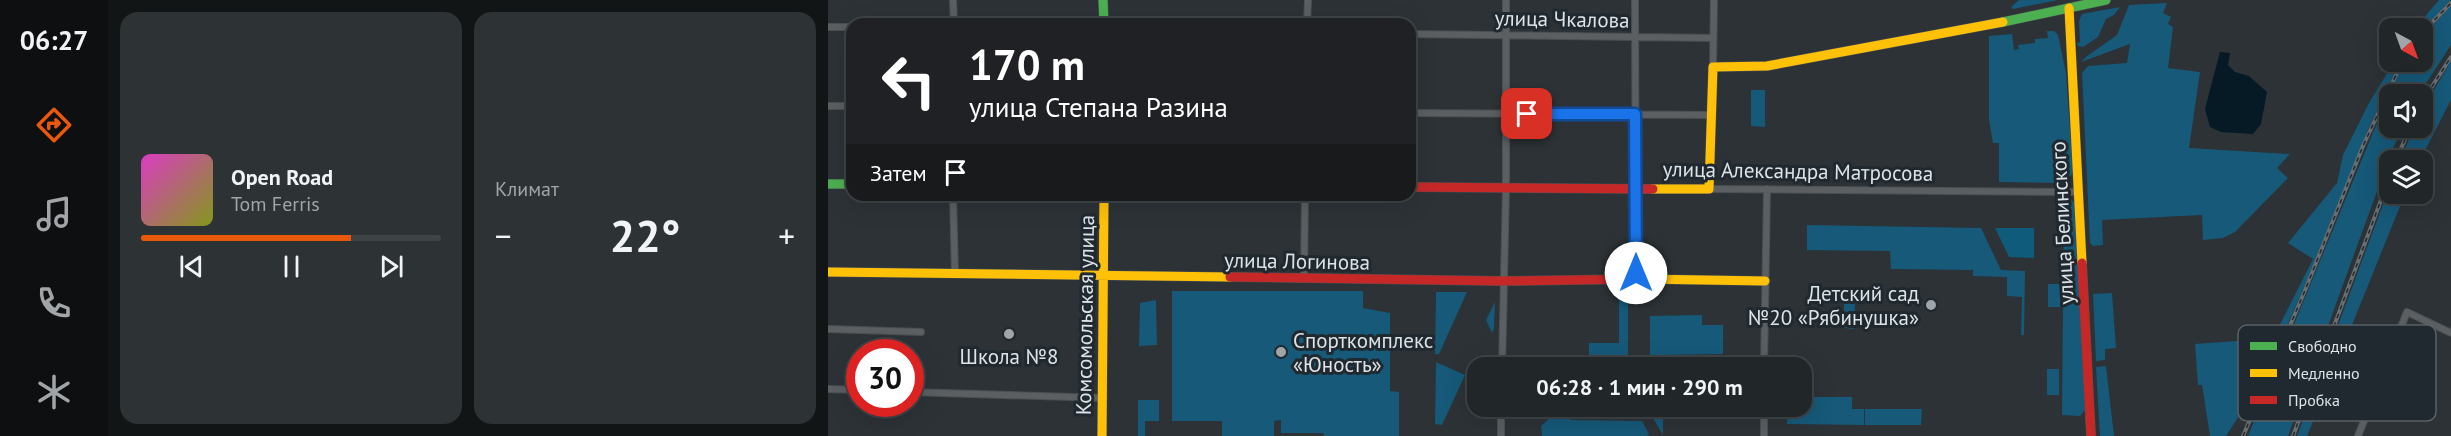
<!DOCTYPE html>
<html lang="ru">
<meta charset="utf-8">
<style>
:root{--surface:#212628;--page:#2d3234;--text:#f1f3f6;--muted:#a2a5a8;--line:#3e4345;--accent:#ea580c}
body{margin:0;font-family:"PT Sans",sans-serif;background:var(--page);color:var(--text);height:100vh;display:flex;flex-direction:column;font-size:22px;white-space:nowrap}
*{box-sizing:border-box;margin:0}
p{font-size:20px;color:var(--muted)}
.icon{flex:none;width:33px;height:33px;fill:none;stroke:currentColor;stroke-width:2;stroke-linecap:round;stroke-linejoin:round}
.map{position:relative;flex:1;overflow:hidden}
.side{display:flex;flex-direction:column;gap:12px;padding:12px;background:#121516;width:720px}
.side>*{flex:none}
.hud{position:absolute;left:18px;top:18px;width:570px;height:183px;border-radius:18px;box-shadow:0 6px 24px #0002,0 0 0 2px var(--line);background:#202124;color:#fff;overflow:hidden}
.needle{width:39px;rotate:139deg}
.controls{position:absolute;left:1551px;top:18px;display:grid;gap:12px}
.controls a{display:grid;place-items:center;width:54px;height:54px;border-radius:12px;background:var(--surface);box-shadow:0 6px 24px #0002,0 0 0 2px var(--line);font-size:30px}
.speed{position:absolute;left:18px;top:339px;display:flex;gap:12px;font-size:30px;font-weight:700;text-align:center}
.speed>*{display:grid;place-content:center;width:78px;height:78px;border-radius:50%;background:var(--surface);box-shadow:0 6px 24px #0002,0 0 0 2px var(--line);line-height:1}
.speed .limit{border:9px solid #d22;background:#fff;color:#111}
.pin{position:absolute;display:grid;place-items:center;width:51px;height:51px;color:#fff;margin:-26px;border-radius:12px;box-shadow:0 3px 9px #0006}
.me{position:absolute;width:66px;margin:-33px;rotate:0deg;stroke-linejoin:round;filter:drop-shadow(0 0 4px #0008)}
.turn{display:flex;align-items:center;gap:21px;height:126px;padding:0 24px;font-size:27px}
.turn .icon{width:78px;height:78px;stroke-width:2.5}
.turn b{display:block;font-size:42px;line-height:51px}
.then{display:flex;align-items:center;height:57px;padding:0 24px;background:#0003;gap:12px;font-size:22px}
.big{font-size:45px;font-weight:700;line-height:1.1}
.side .tile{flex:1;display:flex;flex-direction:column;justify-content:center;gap:9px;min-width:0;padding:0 21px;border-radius:18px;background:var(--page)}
.song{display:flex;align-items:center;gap:18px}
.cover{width:72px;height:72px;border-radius:9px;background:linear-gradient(135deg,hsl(310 70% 55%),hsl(70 70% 35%))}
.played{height:6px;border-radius:3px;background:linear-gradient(90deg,var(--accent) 70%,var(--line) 70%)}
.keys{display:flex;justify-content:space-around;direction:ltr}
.heat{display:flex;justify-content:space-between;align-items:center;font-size:33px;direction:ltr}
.side .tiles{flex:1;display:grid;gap:12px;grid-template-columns:repeat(2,1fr)}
.trip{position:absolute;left:639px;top:357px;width:345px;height:60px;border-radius:18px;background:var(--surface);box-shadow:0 6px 24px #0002,0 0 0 2px var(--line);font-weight:700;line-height:60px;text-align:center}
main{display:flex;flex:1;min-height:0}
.dock{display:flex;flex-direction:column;width:108px;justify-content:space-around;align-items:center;background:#0d0f10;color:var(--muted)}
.dock .icon{width:42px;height:42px}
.dock .selected{color:var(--accent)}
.dock b{font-size:27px;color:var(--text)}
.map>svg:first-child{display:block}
.green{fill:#165979}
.forest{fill:#0e5b7c}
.water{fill:#061a26}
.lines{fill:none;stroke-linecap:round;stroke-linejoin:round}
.street-casing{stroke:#4a4f52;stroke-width:8}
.fast-casing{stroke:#4a4f52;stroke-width:10}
.slow-casing{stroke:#4a4f52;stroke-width:10}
.jam-casing{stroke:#4a4f52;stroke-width:10}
.street{stroke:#5b5f62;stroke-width:6}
.fast{stroke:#4caf50;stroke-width:9}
.slow{stroke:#ffc107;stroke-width:9}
.jam{stroke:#c62828;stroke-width:9}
.rail-casing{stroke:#696e70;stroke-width:4}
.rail{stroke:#1f292f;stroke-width:1.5;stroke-dasharray:4.5;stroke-linecap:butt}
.route-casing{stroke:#114b97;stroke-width:15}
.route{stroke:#1a73e8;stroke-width:10}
.poi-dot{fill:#9fa5a9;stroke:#1f292f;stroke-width:2}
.labels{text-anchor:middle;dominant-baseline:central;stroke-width:6;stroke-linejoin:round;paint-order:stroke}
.street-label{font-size:21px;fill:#dde3e7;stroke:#1f292f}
.poi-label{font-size:21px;fill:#dde3e7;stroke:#1f292f;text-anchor:end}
.key{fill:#1f292f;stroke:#586166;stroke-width:1.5}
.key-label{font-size:16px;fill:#dde3e7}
</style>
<main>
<nav class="dock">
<b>06:27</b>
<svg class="icon selected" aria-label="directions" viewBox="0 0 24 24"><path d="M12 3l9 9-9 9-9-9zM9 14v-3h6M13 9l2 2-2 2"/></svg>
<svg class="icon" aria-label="music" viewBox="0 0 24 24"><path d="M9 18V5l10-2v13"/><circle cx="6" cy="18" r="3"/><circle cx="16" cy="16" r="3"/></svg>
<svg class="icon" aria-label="phone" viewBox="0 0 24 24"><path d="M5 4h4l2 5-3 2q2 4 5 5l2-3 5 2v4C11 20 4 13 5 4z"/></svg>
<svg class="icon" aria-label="climate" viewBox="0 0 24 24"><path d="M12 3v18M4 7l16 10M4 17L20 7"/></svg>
</nav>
<section class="side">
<div class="tiles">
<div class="tile">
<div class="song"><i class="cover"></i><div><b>Open Road</b><p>Tom Ferris</p></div></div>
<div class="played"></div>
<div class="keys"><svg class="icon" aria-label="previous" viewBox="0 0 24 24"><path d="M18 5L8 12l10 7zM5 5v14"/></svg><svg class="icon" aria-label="pause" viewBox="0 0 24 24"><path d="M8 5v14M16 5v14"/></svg><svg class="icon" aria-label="next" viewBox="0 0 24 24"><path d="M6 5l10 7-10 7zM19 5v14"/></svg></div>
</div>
<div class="tile"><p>Климат</p>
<div class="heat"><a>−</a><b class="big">22°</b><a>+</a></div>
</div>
</div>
</section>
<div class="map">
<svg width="1623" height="436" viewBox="0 0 1623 436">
<rect width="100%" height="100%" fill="#2c3236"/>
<!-- green -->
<path class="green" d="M1191,0H1230L1185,9L1183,7Z
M1611,0H1623L1595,29L1587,28Z
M1339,3L1335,13L1343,17L1340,24L1345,27L1340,68L1372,72L1361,148L1462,154L1449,168L1460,178L1407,232L1395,238L1375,240L1374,215L1274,220L1275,245L1265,246L1262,243L1254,73L1260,66L1299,63L1302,44L1253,62L1259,56L1289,35L1301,5Z
M1623,6V45L1591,94H1562V128H1575L1564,150L1460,436H1420L1572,67L1576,62H1594L1595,36Z
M1292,7L1286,15L1278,19L1270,37L1255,47L1250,46L1249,43L1252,42L1251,21L1254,14Z
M1219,31H1226L1230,35L1238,73L1245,173L1237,183L1171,182V143H1165L1161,120V36L1184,34L1186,50L1191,49L1190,45L1207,43V39L1220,38Z
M1623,61V100L1592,160H1572L1586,128H1594L1595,109Z
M1566,62H1572L1540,130L1489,258L1437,376L1398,436H1382L1374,385H1370L1367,344L1422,340L1439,350L1485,259L1460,243L1509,183L1515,155L1541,103Z
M923,90H937V127L923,126Z
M1561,188L1562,194H1577L1479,436H1469Z
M1243,199L1247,204L1258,409L1252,416L1234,415L1236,200Z
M979,225L1153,228L1173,270L1197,271L1196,335H1193L1194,297L1179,296V277L1145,276V270L1063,269L1062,251L979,250Z
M1220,284H1232V307H1220Z
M344,291H535V308L562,313V391L571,392V436H496L495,433H453V420L446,421V436H394V421H344Z
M608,292H639L611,354H607Z
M1284,293L1288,348L1277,349V360L1268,361L1265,294Z
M791,296H800V367H761V343H791Z
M328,300L329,345L311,346L312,303Z
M667,302L666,328L664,333L658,320Z
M1016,303H1027L1026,329L1016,328Z
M874,315V325H895V354L835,355L834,367H822V316Z
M608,362L637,375L614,425L607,424Z
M1278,366L1286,436H1272L1268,367Z
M1219,369H1231V395H1219Z
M974,397H1024V409H1036V425L959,424L960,407L974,406Z
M310,400H331V421H317V436H310Z
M822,407H835V435L822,413Z
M1037,409H1094L1093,425H1037Z
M724,416H737L743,420L814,421L821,434L819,436H714L713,426Z"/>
<!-- forest -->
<path class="forest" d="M1167,228H1206V258L1181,257Z"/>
<!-- water -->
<path class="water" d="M1392,52L1402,53L1400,65L1407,72L1421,76L1439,92L1433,124L1425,134L1393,132L1382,127L1377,109Z"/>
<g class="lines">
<defs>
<path id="street" d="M125,0L126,24
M807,0L808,279
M479,24L480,0
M0,27H24
M582,34L885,38
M885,67L886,0
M0,106H24
M582,113L883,115
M881,189L1250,192
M125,195L127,274
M476,279L477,195
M0,329L93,332
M674,368L678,188V0
M936,368L939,189
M0,389L32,390
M82,392L274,398
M673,406V436
M936,406V436
M1530,436L1579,312L1623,333"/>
<path id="fast" d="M275,0L276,24
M1175,22L1278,0
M0,184H24"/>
<path id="slow" d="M1241,8L1254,263
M825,189H881L885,67L939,66L1175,22
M0,272L402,277
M814,279L937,281
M274,436L276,195"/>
<path id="jam" d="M582,187L825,189
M1254,263L1263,436
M402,277L674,281L814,279"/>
</defs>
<!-- street casing -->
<use href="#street" class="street-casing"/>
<!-- fast casing -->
<use href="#fast" class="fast-casing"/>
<!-- slow casing -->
<use href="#slow" class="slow-casing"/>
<!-- jam casing -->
<use href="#jam" class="jam-casing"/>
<!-- street -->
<use href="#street" class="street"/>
<!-- fast -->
<use href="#fast" class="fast"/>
<!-- slow -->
<use href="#slow" class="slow"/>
<!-- jam -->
<use href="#jam" class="jam"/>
<defs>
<path id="rail" d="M1594,33L1623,3
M1594,102L1623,57
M1568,160L1582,128
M1415,436L1478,288L1535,146L1574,62
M1465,436L1562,176"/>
</defs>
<!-- rail casing -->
<use href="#rail" class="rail-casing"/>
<!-- rail -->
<use href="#rail" class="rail"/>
</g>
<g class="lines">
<defs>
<path id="route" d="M699,114H807L808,273"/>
</defs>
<!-- route casing -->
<use href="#route" class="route-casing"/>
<!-- route -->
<use href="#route" class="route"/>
</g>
<!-- markers -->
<g class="poi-dot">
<circle cx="1103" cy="305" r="6"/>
<circle cx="181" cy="334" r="6"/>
<circle cx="453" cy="352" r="6"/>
</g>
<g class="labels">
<!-- street labels -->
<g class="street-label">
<text transform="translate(734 19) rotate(1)">улица Чкалова</text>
<text transform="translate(970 171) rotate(1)">улица Александра Матросова</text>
<text transform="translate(1234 223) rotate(-93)">улица Белинского</text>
<text transform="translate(469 261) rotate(1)">улица Логинова</text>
<text transform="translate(257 315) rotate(-89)">Комсомольская улица</text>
</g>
<!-- poi labels -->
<g class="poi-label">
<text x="1091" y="293">Детский сад<tspan x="1091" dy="24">№20 «Рябинушка»</tspan></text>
<text x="465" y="340" text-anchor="start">Спорткомплекс<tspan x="465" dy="24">«Юность»</tspan></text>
<text x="181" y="356" text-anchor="middle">Школа №8</text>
</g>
</g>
<!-- legend -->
<rect x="1410" y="325" width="198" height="96" rx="9" class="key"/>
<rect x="1422" y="342" width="27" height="8" fill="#4caf50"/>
<rect x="1422" y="369" width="27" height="8" fill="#ffc107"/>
<rect x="1422" y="396" width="27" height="8" fill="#c62828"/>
<g class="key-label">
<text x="1460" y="352">Свободно</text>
<text x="1460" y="379">Медленно</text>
<text x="1460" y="406">Пробка</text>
</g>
</svg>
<div class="controls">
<a><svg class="needle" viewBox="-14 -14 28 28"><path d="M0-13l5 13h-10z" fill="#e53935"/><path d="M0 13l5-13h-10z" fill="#a2a5a8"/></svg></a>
<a><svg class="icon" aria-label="sound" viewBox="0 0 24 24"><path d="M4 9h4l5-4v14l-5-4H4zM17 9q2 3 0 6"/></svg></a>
<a><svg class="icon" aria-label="layers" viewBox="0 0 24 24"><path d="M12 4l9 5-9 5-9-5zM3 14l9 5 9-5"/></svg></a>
</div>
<div class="speed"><div class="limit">30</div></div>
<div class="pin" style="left:699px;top:114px;background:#d93025"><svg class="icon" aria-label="arrive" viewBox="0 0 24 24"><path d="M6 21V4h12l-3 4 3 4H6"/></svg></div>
<svg class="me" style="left:808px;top:273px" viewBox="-20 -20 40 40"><circle r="19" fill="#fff"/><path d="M0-13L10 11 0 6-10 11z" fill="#1a73e8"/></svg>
<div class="trip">06:28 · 1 мин · 290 m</div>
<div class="hud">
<div class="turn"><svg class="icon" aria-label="left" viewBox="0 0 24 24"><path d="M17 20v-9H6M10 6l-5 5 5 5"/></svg><div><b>170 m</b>улица Степана Разина</div></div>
<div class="then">Затем<svg class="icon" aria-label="arrive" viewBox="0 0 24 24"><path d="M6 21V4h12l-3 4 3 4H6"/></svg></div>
</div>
</div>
</main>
